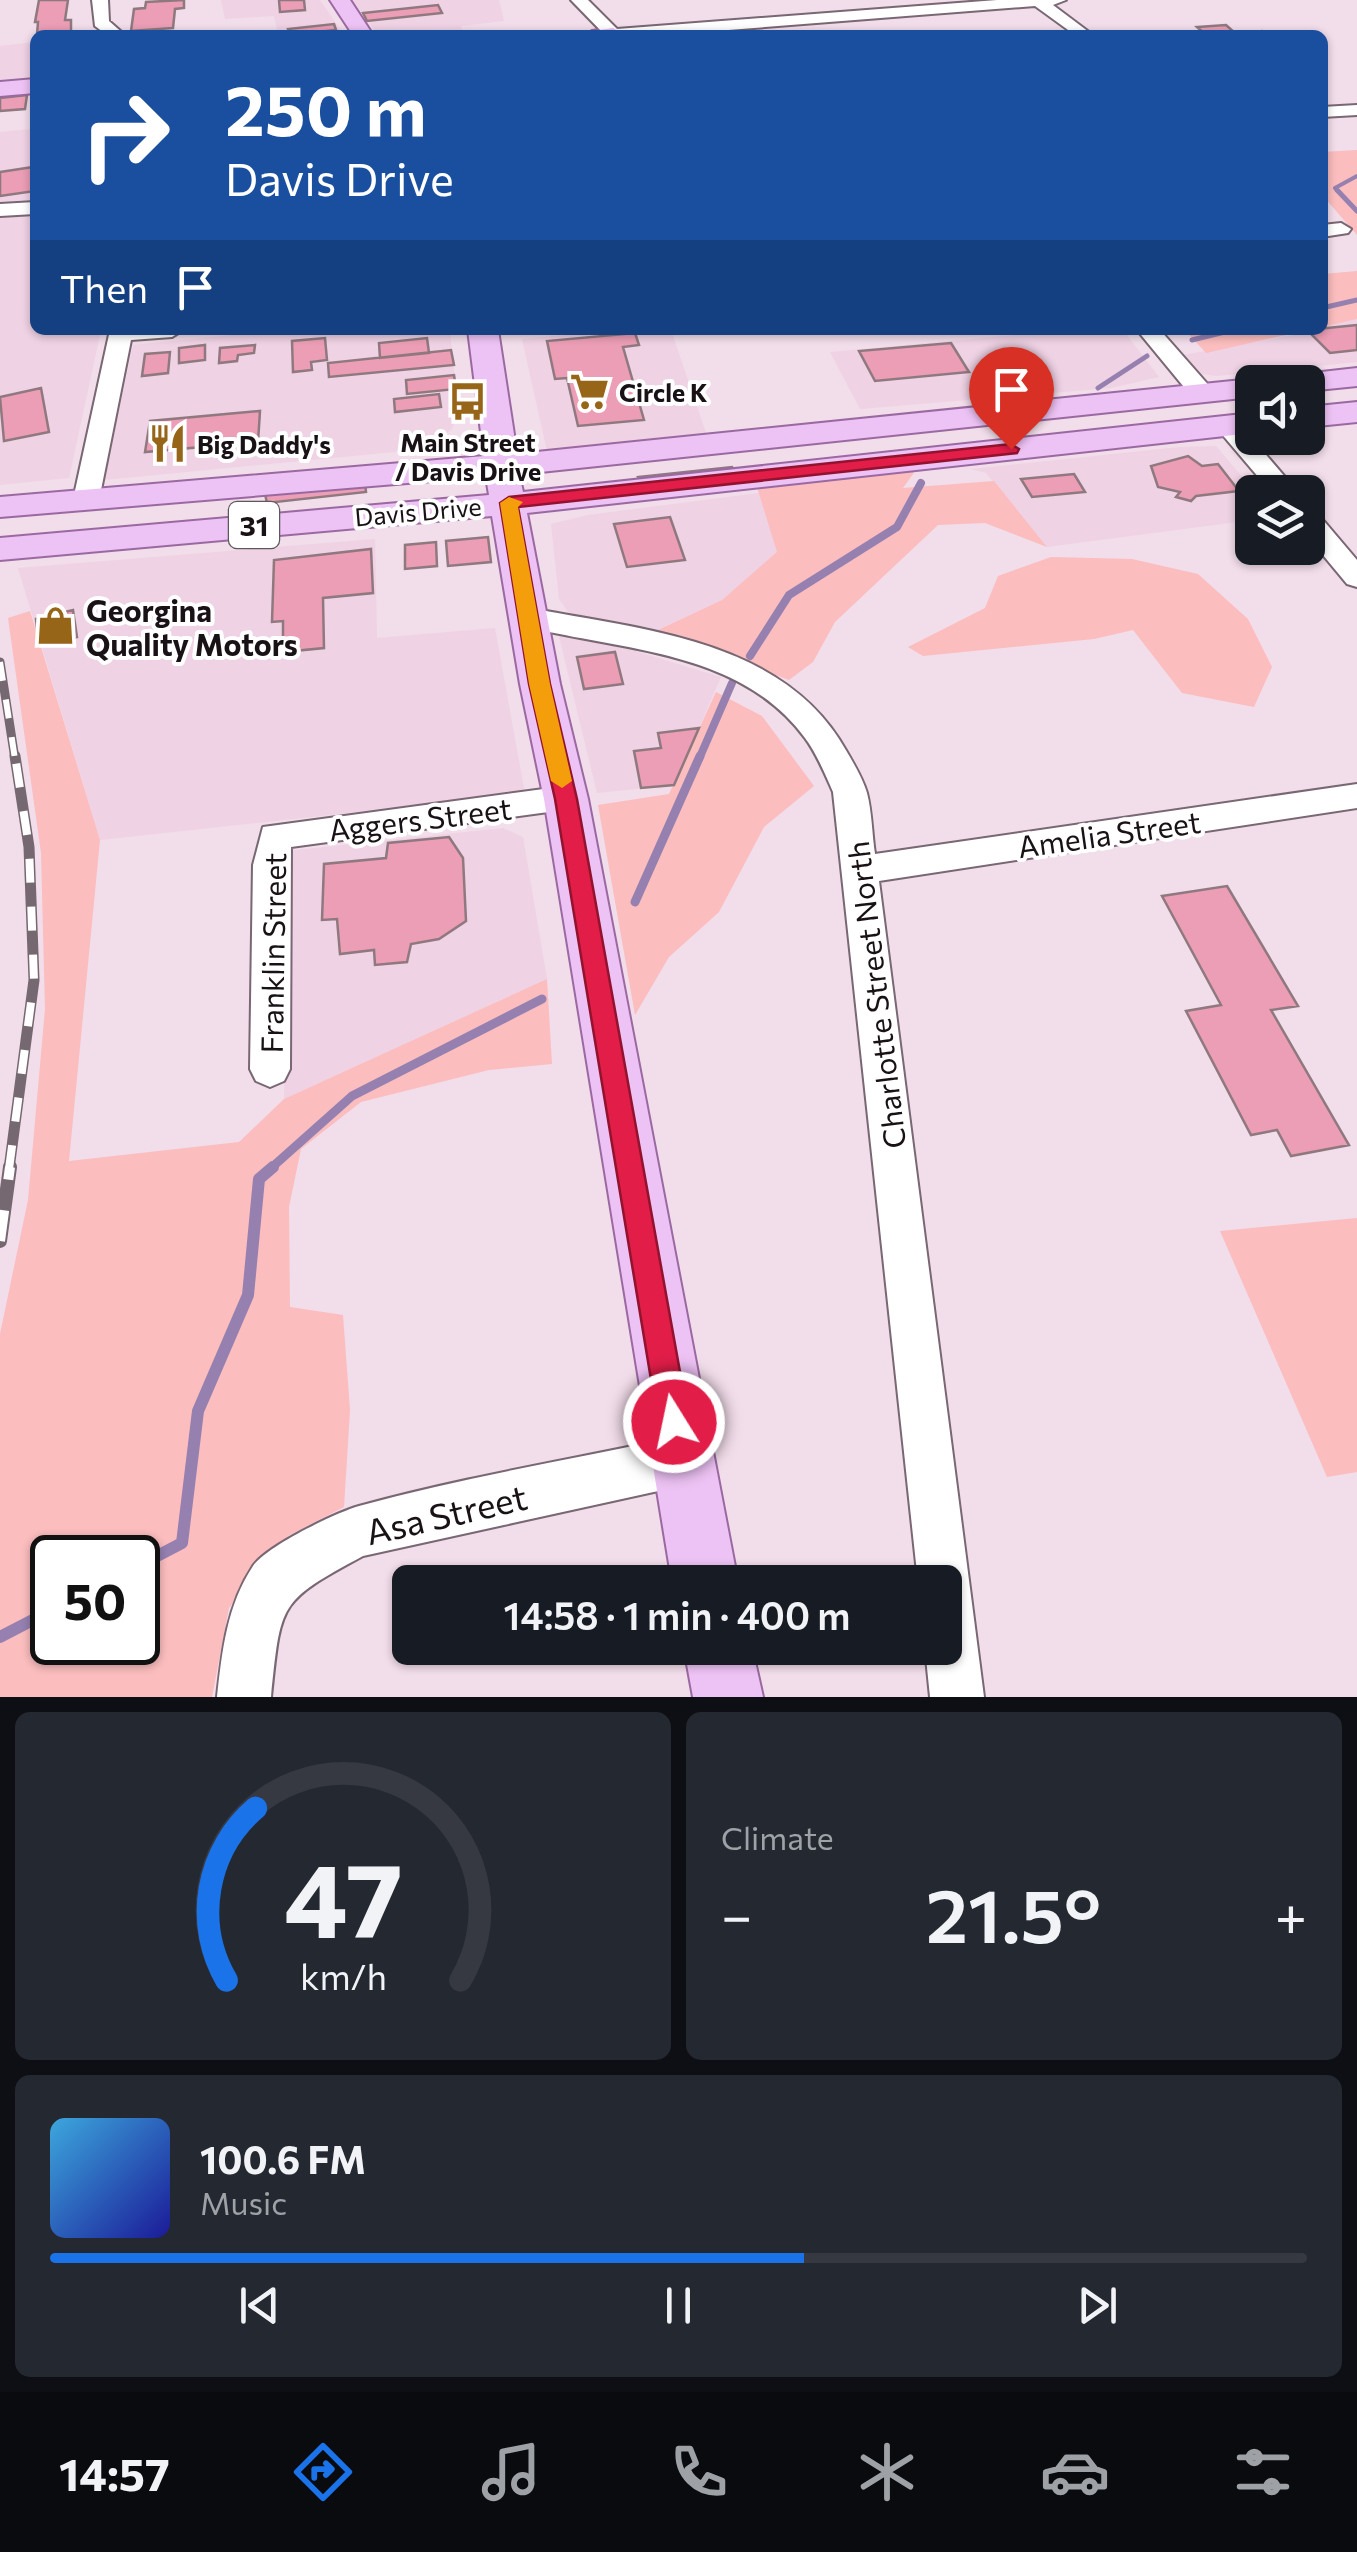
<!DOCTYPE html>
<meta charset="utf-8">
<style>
:root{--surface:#171b24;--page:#242831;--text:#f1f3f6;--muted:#9ea1a6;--line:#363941;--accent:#1a73e8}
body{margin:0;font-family:Commissioner,sans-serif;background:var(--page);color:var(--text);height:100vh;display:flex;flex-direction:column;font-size:38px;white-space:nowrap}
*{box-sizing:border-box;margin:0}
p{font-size:32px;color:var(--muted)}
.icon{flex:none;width:55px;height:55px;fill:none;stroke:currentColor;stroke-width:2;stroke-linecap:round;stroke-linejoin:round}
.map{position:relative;height:1697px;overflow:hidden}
.drawer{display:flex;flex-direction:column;gap:15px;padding:15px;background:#0d0f14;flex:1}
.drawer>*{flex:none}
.guide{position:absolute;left:30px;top:30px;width:1298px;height:305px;border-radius:15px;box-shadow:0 2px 8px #0004;background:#1a4fa0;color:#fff;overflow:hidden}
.fabs{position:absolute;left:1235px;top:365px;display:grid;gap:20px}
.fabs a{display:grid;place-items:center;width:90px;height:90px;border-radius:15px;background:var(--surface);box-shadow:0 2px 8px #0004;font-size:50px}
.speed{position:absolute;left:30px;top:1535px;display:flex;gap:20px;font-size:50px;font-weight:700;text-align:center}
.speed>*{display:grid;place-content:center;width:130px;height:130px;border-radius:50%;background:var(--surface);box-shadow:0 2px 8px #0004;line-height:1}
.speed .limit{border:5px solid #111;border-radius:15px;background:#fff;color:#111}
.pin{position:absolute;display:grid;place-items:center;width:85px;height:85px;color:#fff;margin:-102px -42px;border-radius:50% 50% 50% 0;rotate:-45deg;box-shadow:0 0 10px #0007}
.pin .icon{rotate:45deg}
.me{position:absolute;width:110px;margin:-55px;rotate:350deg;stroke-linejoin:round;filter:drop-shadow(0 0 8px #0008)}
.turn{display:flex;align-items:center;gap:35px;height:210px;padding:0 30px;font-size:45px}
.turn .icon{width:130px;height:130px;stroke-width:2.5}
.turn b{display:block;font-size:70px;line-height:85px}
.then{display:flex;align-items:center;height:95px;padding:0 30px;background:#0003;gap:20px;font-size:38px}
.big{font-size:75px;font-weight:600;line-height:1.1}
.drawer .widget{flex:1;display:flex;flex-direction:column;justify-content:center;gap:15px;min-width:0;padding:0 35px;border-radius:15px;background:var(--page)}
.drawer .dial{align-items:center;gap:0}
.dial svg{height:260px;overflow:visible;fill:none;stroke:var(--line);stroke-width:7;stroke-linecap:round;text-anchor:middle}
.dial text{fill:var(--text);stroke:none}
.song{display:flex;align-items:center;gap:30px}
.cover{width:120px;height:120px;border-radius:15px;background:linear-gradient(135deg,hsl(200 70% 55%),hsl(240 70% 35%))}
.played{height:10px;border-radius:5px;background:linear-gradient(90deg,var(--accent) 60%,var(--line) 60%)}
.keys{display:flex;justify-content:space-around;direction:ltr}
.heat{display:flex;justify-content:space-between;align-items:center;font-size:55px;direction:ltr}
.drawer .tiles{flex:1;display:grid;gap:15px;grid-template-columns:1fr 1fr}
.widget:last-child{grid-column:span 2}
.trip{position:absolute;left:392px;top:1565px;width:570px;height:100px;border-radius:15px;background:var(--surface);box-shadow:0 2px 8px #0004;font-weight:600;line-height:100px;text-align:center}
.tabs{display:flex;height:160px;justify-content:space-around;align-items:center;background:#090b0e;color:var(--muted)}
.tabs .icon{width:70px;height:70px}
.tabs .selected{color:var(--accent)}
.tabs b{font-size:45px;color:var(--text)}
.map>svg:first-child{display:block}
.built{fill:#efd2e4}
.green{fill:#fbbdbe;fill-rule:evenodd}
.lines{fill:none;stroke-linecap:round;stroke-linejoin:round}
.stream-far4{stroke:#9580b0;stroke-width:4}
.stream-far3{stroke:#9580b0;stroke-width:5}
.stream-far2{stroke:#9580b0;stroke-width:8}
.stream-far1{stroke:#9580b0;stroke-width:9}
.stream{stroke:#9580b0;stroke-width:12}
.building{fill:#eb9eb6;stroke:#8f797f;stroke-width:2.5}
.minor-casing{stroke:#796773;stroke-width:4}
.major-casing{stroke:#9b69a1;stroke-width:4}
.minor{fill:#fff;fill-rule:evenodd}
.major{fill:#edc2f4;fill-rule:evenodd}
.rail-far2-casing{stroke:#756870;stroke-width:9}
.rail-far1-casing{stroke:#756870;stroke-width:11}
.rail-casing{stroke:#756870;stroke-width:14}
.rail-far2{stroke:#fff;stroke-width:6;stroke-dasharray:19;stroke-linecap:butt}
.rail-far1{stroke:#fff;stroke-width:8;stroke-dasharray:24;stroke-linecap:butt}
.rail{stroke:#fff;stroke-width:10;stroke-dasharray:31;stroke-linecap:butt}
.route{fill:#e11d48;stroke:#92132f;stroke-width:2.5}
.slow{fill:#f59e0b}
.labels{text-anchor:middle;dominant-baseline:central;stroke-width:8;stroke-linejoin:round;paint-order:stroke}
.far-poi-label{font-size:25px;font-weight:bold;fill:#181115;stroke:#fff;text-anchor:start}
.far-street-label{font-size:25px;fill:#181115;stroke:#fff}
.shield{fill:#fff;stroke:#5d585b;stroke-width:2.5}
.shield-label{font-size:28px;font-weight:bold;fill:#181115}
.poi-label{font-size:30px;font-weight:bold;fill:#181115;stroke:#fff;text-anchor:start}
.street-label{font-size:30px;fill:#181115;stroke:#fff}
.near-street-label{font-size:35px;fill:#181115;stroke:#fff}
</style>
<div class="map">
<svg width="1357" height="1697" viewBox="0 0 1357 1697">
<rect width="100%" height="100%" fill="#f2ddea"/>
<!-- built -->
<path class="built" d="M221,0H320L344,35H278L274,16L225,19Z
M352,0H499L504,21L461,26L464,35H378Z
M35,42V81L0,84V46Z
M31,129L35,138V202L0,205V132Z
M35,214V330H101L69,478L0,485V216Z
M1357,319V362L1217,376L1202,374L1183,355L1322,330L1323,327Z
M283,330H450L458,414L452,429L434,443L415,450L104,480L133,345Z
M620,330H671L706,433L547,451L522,339Z
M1071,330H1123L1159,377L1111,388L860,409L830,352Z
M1216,446L1255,492L1252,520L1047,547L986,473L971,469L1179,447Z
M759,493L778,552L722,600L656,631L571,616L559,599L551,524L588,515Z
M375,539L377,638L495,628L525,794L100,840L18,568Z
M559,636L592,638L721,677L674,785L597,793Z
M503,828L523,837L547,979L284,1099L287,851Z"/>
<!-- green -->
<path class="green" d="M1357,150V235L1323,196L1322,152Z
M1357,271V319L1323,327V274Z
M1185,330H1308L1206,353Z
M918,467L903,488L994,481L1047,547L985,523L938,525L835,622L813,662L789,680L656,631L722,600L777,552L756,484Z
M1051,557L1132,559L1198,574L1248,619L1272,667L1254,707L1182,693L1133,630L1094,639L923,656L908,647L985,608L998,576Z
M30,611L100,840L69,1161L239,1142L284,1099L547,979L552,1064L489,1070L361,1102L301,1149L289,1207L290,1307L343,1315L350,1410L344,1507L288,1536L229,1608L212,1697H0V1334L28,1200L45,1009L41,853L8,618ZM52,1558H138V1642H52Z
M716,692L762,716L814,786L764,827L719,912L669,957L635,1015L598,805L669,794Z
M1357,1218V1472L1327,1477L1220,1231Z"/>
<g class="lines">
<!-- stream-far4 -->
<path class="stream-far4" d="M1340,193L1335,188L1357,176"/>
<!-- stream-far3 -->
<path class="stream-far3" d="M1337,190L1357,211
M1322,308L1357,300
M1192,340L1233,330
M1098,388L1147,356"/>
<!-- stream-far2 -->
<path class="stream-far2" d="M750,656L789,595L897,527L921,483
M699,759L732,683"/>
<!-- stream-far1 -->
<path class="stream-far1" d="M635,902L700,756
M270,1169L352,1096L542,999"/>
<!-- stream -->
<path class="stream" d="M138,1566L182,1543L198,1411L248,1295L259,1179L273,1167
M0,1637L52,1610"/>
</g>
<!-- building -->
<path class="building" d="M39,0H68L65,20H71V32L37,35L38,22H35Z
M184,0V8L175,9L173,28L131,31L134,9L145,8L146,2Z
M279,0H304L305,10L280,12Z
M438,5L442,13L367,21L363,13Z
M334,24L336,30L290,35L288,29Z
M1226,25L1236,34L1262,31L1267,35H1206L1197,27Z
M27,95L25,109L0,111V98Z
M33,167L35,191L0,196V172Z
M1357,325V350L1330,353L1307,330Z
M635,333L639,345L623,347L644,420L578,426L567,378L555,379L547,341Z
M325,338L327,360L311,362L312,370L293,372L292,341Z
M427,338L429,353L380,358L379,343Z
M951,343L969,372L875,381L859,351Z
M205,345V360L179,363V348Z
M255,345L254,353L238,355L237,361L219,363L220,348Z
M451,350L454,365L329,377L328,363Z
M170,352L168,373L142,376L145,354Z
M454,375L456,389L407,394L406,380Z
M41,388L49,432L4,441L0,397Z
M439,394L441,407L395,412L394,399Z
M260,411L258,442L145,452L150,421Z
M1188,456L1202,466L1218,464L1239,491L1196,496L1191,501L1176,497L1180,492L1158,487L1151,466Z
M732,467L737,475L641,485L638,477Z
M1074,474L1085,492L1032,497L1021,479Z
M365,483L366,492L267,503L265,494Z
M670,517L685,560L627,567L614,524Z
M488,537L491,562L448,566L446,541Z
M436,542L437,566L405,569V545Z
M371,549L373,593L323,598L324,648L283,652V621L272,622L274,560Z
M73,610L77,637L39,646L36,619Z
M615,652L623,684L584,689L577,657Z
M699,728L674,785L641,788L634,751L661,748L658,733Z
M449,837L463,858L466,921L439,939L411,944L407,962L375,965L374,950L340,954L337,919L322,920L324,864L386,858L388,843Z
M1227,886L1298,1006L1271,1010L1349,1145L1291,1156L1277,1130L1251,1135L1186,1011L1221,1005L1162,896Z"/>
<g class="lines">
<defs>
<path id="minor" d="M92,0H108L109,21L125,35H107L95,26Z
M571,0H588L617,29L997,0H1066L1053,5L1093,35H1075L1035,6L663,35H605Z
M1357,105V115L1322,117V107Z
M35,202V214L0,216V204Z
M1341,223L1351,229L1348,233L1322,237V225Z
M110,330H183L172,337L131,340L99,500L86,508L73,500Z
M1137,330H1160L1211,388L1214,393L1211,398H1193Z
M1228,418L1237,421L1298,492H1271L1215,426Z
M1308,512L1318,514L1357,560V587L1347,584L1308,537Z
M530,608C643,630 785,639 847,752C854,764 863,779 867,793C872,812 872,835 875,854L1357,784V808L879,881L984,1697H930L925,1648H945V1582H918L833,792C825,774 817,754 805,738C739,648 617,651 520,625L515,618L520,611Z
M566,786L578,790L583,799L578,808L291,847L290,1069L284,1081L270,1087L256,1081L250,1069L253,865L263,827Z
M681,1436L698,1444L706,1461L698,1478L681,1486L363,1556C278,1602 281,1602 271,1697H217C222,1651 227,1605 253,1566C267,1546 335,1513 359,1506C464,1477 574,1459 681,1436Z"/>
<path id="major" d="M330,0H350L373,35H353Z
M613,28L623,34L589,35L592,31Z
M35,79V93L0,96V82Z
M468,330H498L517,454L1252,379L1264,382H1252V397L512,475L521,483L523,492L1252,413V433L527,513L560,684L588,799L738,1582H672L544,799L520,684L492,516L0,560V538L489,495L487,483L492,476L0,517V497L484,456Z
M1357,368V386L1308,391V382H1290L1295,375Z
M1357,402V422L1308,427V407Z
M684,1648H752L763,1697H693Z"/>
</defs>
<!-- minor casing -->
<use href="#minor" class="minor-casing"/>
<!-- major casing -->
<use href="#major" class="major-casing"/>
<!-- minor -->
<use href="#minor" class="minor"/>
<!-- major -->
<use href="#major" class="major"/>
<defs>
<path id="rail-far2" d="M0,662L15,759"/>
<path id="rail-far1" d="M9,1169L34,980L29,847L15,756"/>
<path id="rail" d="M0,1241L10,1167"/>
</defs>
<!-- rail-far2 casing -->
<use href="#rail-far2" class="rail-far2-casing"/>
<!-- rail-far1 casing -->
<use href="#rail-far1" class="rail-far1-casing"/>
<!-- rail casing -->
<use href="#rail" class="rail-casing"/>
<!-- rail-far2 -->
<use href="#rail-far2" class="rail-far2"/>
<!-- rail-far1 -->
<use href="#rail-far1" class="rail-far1"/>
<!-- rail -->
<use href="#rail" class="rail"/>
</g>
<!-- route -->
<path class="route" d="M1011,444L1019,449L1017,453L518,507L550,684L577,799L689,1422L685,1434L674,1438L663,1434L658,1422L555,799L529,684L500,503L509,497Z"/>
<!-- slow -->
<path class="slow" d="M509,497L523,502L518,507L550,684L572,781L562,788L551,781L529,684L500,503Z"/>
<!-- icons -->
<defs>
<symbol id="supermarket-bare" viewBox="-9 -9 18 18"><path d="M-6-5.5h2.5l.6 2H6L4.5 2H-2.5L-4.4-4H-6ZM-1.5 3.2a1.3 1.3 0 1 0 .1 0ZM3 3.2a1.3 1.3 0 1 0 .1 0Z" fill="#976518" stroke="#fff" stroke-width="2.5" paint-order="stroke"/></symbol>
<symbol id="bus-bare" viewBox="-9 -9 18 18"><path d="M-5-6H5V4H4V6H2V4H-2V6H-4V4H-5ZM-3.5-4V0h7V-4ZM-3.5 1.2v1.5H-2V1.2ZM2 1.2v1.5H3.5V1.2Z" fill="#976518" stroke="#fff" stroke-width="2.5" paint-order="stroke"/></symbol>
<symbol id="restaurant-bare" viewBox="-9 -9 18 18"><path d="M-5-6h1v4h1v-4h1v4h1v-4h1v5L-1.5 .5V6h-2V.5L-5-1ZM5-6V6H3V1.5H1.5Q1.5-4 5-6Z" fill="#976518" stroke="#fff" stroke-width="2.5" paint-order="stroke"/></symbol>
<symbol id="shop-bare" viewBox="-9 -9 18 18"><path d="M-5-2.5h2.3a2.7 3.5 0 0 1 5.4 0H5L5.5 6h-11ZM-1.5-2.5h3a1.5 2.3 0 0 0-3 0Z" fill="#976518" stroke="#fff" stroke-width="2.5" paint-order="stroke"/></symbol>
</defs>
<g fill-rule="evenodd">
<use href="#supermarket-bare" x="562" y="364" width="55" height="55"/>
<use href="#bus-bare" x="440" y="374" width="55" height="55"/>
<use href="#restaurant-bare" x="140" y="416" width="55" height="55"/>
<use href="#shop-bare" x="28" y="598" width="55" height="55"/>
</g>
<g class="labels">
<!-- far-poi labels -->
<g class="far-poi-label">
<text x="619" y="392">Circle K</text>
<text x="468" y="442" text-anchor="middle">Main Street<tspan x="468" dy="29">/ Davis Drive</tspan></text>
<text x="197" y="444">Big Daddy's</text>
</g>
<!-- far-street labels -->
<g class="far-street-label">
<text transform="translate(418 511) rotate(-5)">Davis Drive</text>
</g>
<!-- shield labels -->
<rect class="shield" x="229" y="502" width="50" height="46" rx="8"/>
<g class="shield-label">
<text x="254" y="525">31</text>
</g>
<!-- poi labels -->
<g class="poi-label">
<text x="86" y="609">Georgina<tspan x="86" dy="34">Quality Motors</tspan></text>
</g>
<!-- street labels -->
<g class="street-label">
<text transform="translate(420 818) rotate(-7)">Aggers Street</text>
<text transform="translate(1109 833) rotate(-8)">Amelia Street</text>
<text transform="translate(272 953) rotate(-89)">Franklin Street</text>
<text transform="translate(875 995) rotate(-97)">Charlotte Street North</text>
</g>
<!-- near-street labels -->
<g class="near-street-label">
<text transform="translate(446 1513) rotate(-13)">Asa Street</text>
</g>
</g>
</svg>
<div class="fabs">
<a><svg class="icon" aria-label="sound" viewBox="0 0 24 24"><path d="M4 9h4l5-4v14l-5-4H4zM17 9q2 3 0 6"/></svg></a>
<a><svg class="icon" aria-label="layers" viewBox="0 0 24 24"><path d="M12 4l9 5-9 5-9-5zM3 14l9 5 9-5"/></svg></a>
</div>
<div class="speed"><div class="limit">50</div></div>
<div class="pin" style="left:1011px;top:449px;background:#d93025"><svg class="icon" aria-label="arrive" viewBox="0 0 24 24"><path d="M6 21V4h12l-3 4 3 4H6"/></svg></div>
<svg class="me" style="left:674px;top:1422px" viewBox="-20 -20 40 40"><circle r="17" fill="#e11d48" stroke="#fff" stroke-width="3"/><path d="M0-11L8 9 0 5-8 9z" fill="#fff"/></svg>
<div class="trip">14:58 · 1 min · 400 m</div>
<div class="guide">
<div class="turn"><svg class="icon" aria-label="right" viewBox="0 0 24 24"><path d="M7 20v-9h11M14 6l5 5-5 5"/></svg><div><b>250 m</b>Davis Drive</div></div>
<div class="then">Then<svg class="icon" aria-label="arrive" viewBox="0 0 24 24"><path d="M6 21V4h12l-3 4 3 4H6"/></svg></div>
</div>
</div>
<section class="drawer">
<div class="tiles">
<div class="widget dial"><svg viewBox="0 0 100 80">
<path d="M14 69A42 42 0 1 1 86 69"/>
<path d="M14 69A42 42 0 0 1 23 16" stroke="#1a73e8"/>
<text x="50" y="56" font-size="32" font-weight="700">47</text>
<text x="50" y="72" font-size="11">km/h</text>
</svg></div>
<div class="widget"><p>Climate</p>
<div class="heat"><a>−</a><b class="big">21.5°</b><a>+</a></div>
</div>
<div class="widget">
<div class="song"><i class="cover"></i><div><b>100.6 FM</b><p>Music</p></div></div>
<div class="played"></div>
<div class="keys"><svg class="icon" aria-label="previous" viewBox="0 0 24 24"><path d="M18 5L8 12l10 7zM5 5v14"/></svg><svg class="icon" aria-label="pause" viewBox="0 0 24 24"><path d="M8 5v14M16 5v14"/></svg><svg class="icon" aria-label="next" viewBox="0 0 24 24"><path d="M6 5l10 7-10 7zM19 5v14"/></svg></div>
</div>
</div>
</section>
<nav class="tabs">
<b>14:57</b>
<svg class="icon selected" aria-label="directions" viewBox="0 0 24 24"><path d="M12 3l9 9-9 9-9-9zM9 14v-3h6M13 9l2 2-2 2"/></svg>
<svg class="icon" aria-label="music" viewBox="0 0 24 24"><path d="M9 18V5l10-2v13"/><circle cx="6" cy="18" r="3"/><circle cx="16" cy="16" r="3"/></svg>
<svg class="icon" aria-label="phone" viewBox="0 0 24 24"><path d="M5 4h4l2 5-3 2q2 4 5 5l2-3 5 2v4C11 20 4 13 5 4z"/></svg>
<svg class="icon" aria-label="climate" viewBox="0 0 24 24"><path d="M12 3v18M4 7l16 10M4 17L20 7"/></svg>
<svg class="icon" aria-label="car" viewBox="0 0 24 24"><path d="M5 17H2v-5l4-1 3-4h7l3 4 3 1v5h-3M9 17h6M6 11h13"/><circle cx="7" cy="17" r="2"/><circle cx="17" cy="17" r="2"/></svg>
<svg class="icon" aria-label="filters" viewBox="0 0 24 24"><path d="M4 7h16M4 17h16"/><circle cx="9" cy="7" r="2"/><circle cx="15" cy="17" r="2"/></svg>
</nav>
